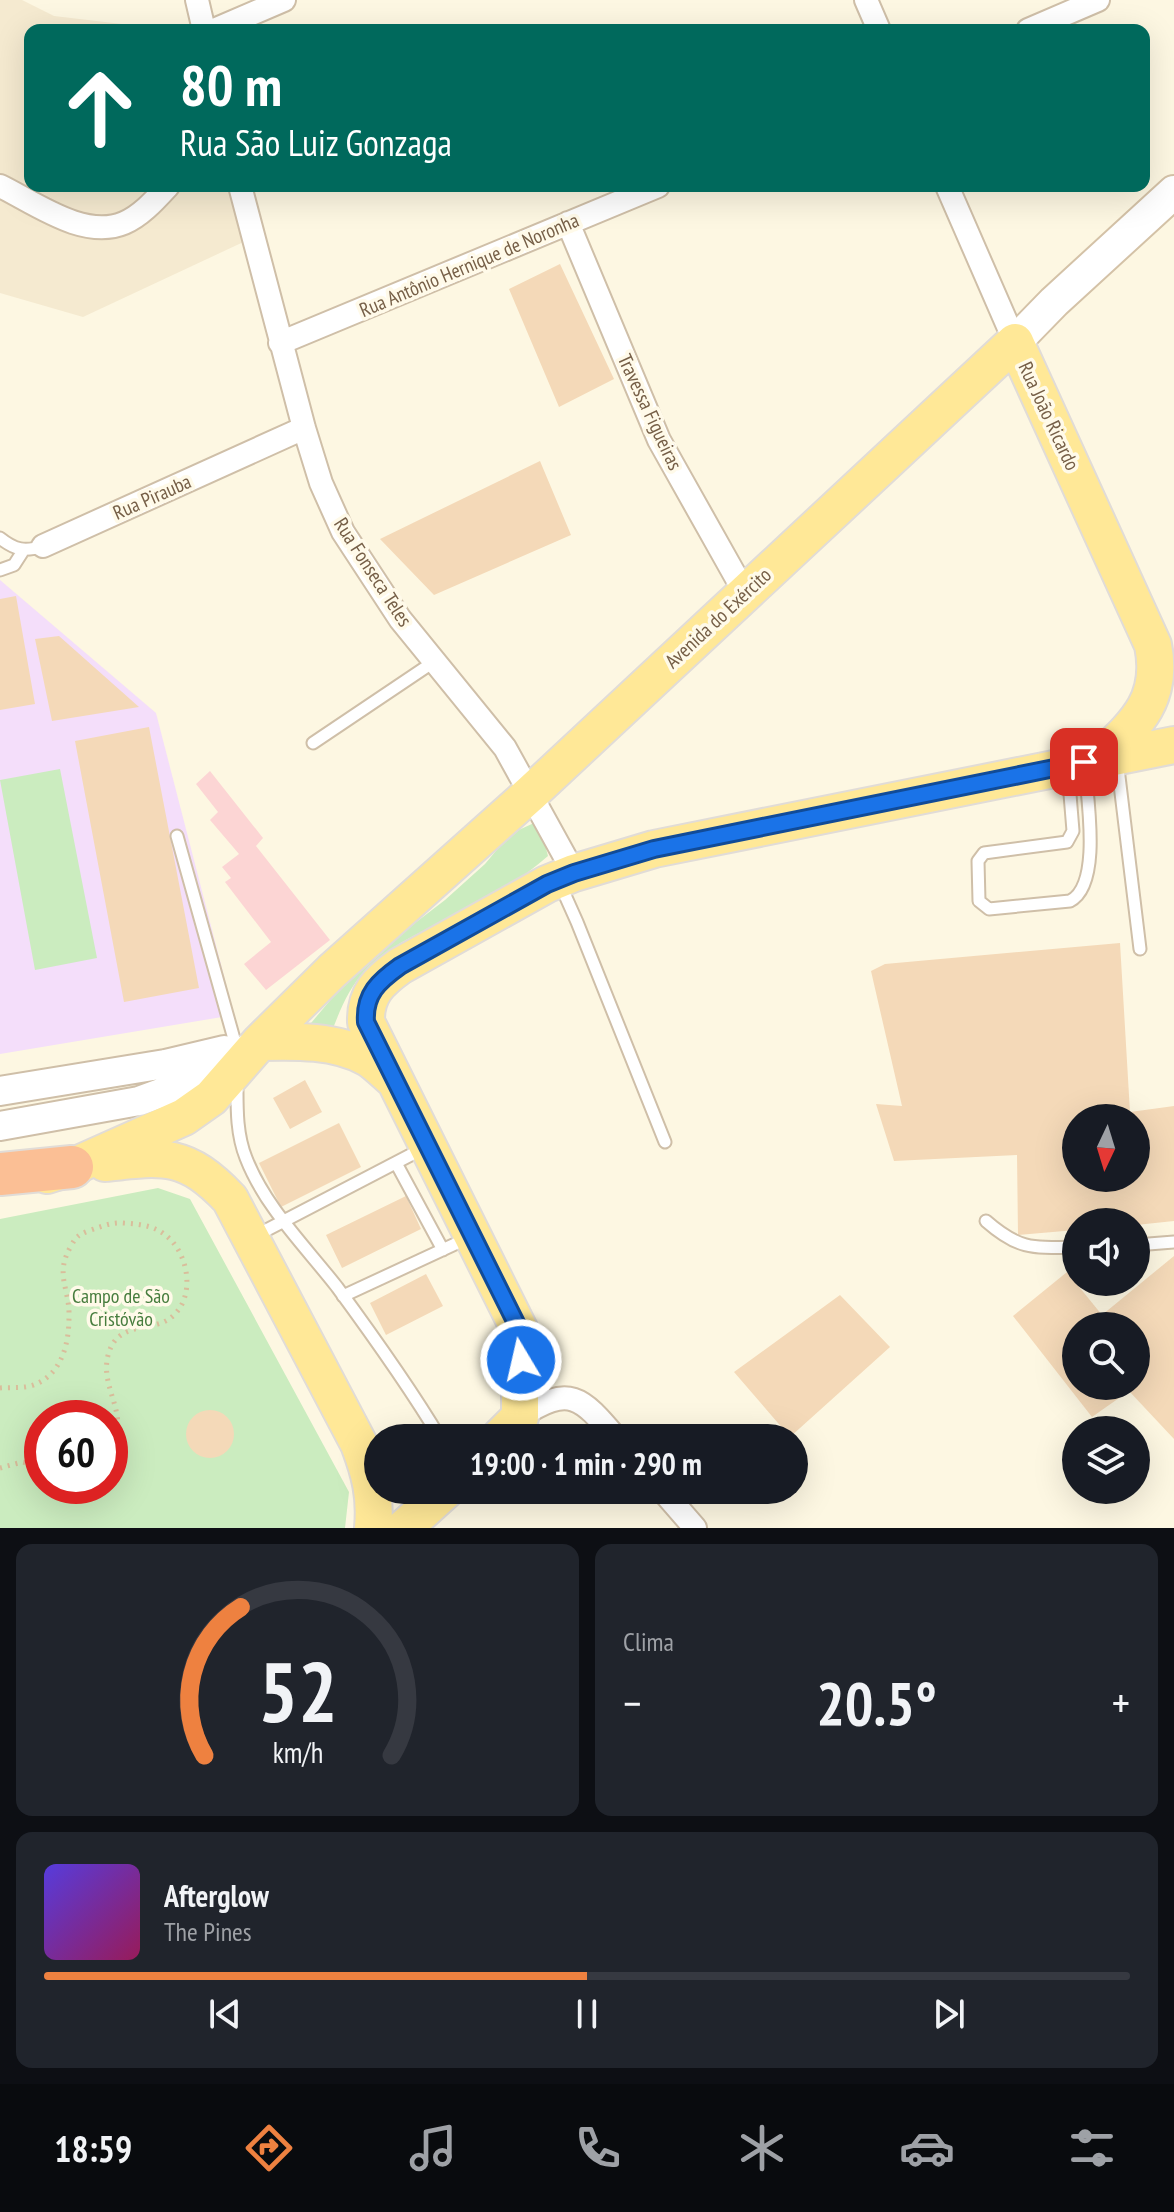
<!DOCTYPE html>
<html lang="pt">
<meta charset="utf-8">
<style>
:root{--surface:#171b24;--page:#20242c;--text:#f1f3f6;--muted:#9ea1a6;--line:#363941;--accent:#ee8140}
body{margin:0;font-family:"PT Sans Narrow",sans-serif;background:var(--page);color:var(--text);height:100vh;display:flex;flex-direction:column;font-size:30px;white-space:nowrap}
*{box-sizing:border-box;margin:0}
p{font-size:26px;color:var(--muted)}
.icon{flex:none;width:44px;height:44px;fill:none;stroke:currentColor;stroke-width:2;stroke-linecap:round;stroke-linejoin:round}
.map{position:relative;height:1528px;overflow:hidden}
.side{display:flex;flex-direction:column;gap:16px;padding:16px;background:#0d0f14;flex:1}
.side>*{flex:none}
.hud{position:absolute;left:24px;top:24px;width:1126px;height:168px;border-radius:16px;box-shadow:0 8px 32px #0002;background:#00695c;color:#fff;overflow:hidden}
.needle{width:52px;rotate:184deg}
.controls{position:absolute;left:1062px;top:1104px;display:grid;gap:16px}
.controls a{display:grid;place-items:center;width:88px;height:88px;border-radius:50%;background:var(--surface);box-shadow:0 8px 32px #0002;font-size:40px}
.speed{position:absolute;left:24px;top:1400px;display:flex;gap:16px;font-size:40px;font-weight:700;text-align:center}
.speed>*{display:grid;place-content:center;width:104px;height:104px;border-radius:50%;background:var(--surface);box-shadow:0 8px 32px #0002;line-height:1}
.speed .limit{border:12px solid #d22;background:#fff;color:#111}
.pin{position:absolute;display:grid;place-items:center;width:68px;height:68px;color:#fff;margin:-34px;border-radius:16px;box-shadow:0 4px 12px #0006}
.me{position:absolute;width:88px;margin:-44px;rotate:351deg;stroke-linejoin:round;filter:drop-shadow(0 0 6px #0008)}
.turn{display:flex;align-items:center;gap:28px;height:168px;padding:0 24px;font-size:36px}
.turn .icon{width:104px;height:104px;stroke-width:2.5}
.turn b{display:block;font-size:56px;line-height:68px}
.big{font-size:60px;font-weight:700;line-height:1.1}
.side .tile{flex:1;display:flex;flex-direction:column;justify-content:center;gap:12px;min-width:0;padding:0 28px;border-radius:16px;background:var(--page)}
.side .dial{align-items:center;gap:0}
.dial svg{height:208px;overflow:visible;fill:none;stroke:var(--line);stroke-width:7;stroke-linecap:round;text-anchor:middle}
.dial text{fill:var(--text);stroke:none}
.song{display:flex;align-items:center;gap:24px}
.cover{width:96px;height:96px;border-radius:12px;background:linear-gradient(135deg,hsl(250 70% 55%),hsl(330 70% 35%))}
.played{height:8px;border-radius:4px;background:linear-gradient(90deg,var(--accent) 50%,var(--line) 50%)}
.keys{display:flex;justify-content:space-around;direction:ltr}
.heat{display:flex;justify-content:space-between;align-items:center;font-size:44px;direction:ltr}
.side .tiles{flex:1;display:grid;gap:16px;grid-template-columns:1fr 1fr}
.tile:last-child{grid-column:span 2}
.trip{position:absolute;left:364px;top:1424px;width:444px;height:80px;border-radius:40px;background:var(--surface);box-shadow:0 8px 32px #0002;font-weight:700;line-height:80px;text-align:center}
.menu{display:flex;height:128px;justify-content:space-around;align-items:center;background:#090b0e;color:var(--muted)}
.menu .icon{width:56px;height:56px}
.menu .on{color:var(--accent)}
.menu b{font-size:36px;color:var(--text)}
.map>svg:first-child{display:block}
.residential{fill:#f5ead0}
.education{fill:#f4defa}
.medical{fill:#fcd5d4}
.green{fill:#cbecbf;fill-rule:evenodd}
.building{fill:#f4d9b8;fill-rule:evenodd}
.lines{fill:none;stroke-linecap:round;stroke-linejoin:round}
.service-casing{stroke:#cfbfa8;stroke-width:15}
.minor-casing{stroke:#cfbfa8;stroke-width:26}
.tertiary-casing{stroke:#cfbfa8;stroke-width:32}
.secondary-casing{stroke:#d4c2a7;stroke-width:36}
.primary-casing{stroke:#e1dcd7;stroke-width:40}
.motorway-casing{stroke:#e1dcd7;stroke-width:46}
.path{stroke:#d9bd9b;stroke-width:5;stroke-dasharray:2 6;stroke-linecap:butt}
.service{stroke:#fff;stroke-width:11}
.minor{stroke:#fff;stroke-width:22}
.tertiary{stroke:#fff;stroke-width:28}
.secondary{stroke:#fff;stroke-width:32}
.primary{stroke:#ffe897;stroke-width:36}
.motorway{stroke:#fbbf95;stroke-width:42}
.route-casing{stroke:#114b97;stroke-width:20}
.route{stroke:#1a73e8;stroke-width:14}
.labels{text-anchor:middle;dominant-baseline:central;stroke-width:7;stroke-linejoin:round;paint-order:stroke}
.street-label{font-size:20px;fill:#765f47;stroke:#fffae9}
.park-label{font-size:20px;fill:#477d3e;stroke:#fffae9}
</style>
<div class="map">
<svg width="1174" height="1528" viewBox="0 0 1174 1528">
<rect width="100%" height="100%" fill="#fdf7e2"/>
<!-- residential -->
<path class="residential" d="M0,0H22L54,16L173,30H30V186H240L252,238L83,317L0,293Z"/>
<!-- education -->
<path class="education" d="M0,580L156,713L234,1015L0,1054Z"/>
<!-- medical -->
<path class="medical" d="M210,771L263,838L256,846L330,940L266,990L244,964L271,942L225,882L231,878L222,867L239,854L210,820L218,812L196,784Z"/>
<!-- green -->
<path class="green" d="M60,769L97,958L35,970L0,780Z
M534,823L544,841L548,856C522,878 496,896 466,911C431,928 394,941 366,970C349,987 339,1012 331,1034L306,1029L359,966L445,900L485,864L510,834Z
M158,1188L190,1199L349,1492L345,1528H0V1219ZM42,1418H110V1486H42Z"/>
<!-- building -->
<path class="building" d="M560,264L614,379L559,407L509,289Z
M540,461L571,535L434,595L380,539Z
M16,596L35,704L0,710V599Z
M59,636L139,707L52,721L35,639Z
M149,727L199,988L124,1002L75,741Z
M1120,943L1130,1112L1174,1106V1221L1136,1225V1222H1076V1230L1018,1235L1017,1155L894,1161L876,1104L902,1106L871,971L885,964ZM1076,1118H1136V1178H1076Z
M305,1080L322,1112L290,1129L273,1098Z
M339,1123L361,1167L281,1207L259,1163Z
M406,1196L421,1229L342,1268L326,1235Z
M1174,1256V1439L1129,1391L1092,1417L1013,1316L1067,1272L1102,1315ZM1076,1326H1136V1386H1076Z
M426,1274L443,1306L386,1335L370,1303Z
M840,1295L890,1347L790,1437L734,1372Z
M186 1434a24 24 0 1 1 48 0a24 24 0 1 1-48 0Z"/>
<g class="lines">
<defs>
<path id="service" d="M0,538C15,550 25,552 43,546
M0,570L14,565L23,551
M313,743L435,661
M1117,760L1140,949
M1068,770L1073,831L1067,842L984,853L978,861L979,901L989,909L1070,901C1102,885 1087,798 1085,767
M177,836L236,1046
M560,884L577,922L665,1142
M237,1080C237,1106 236,1133 246,1158C265,1207 305,1246 337,1287C373,1336 409,1386 440,1438
M396,1163L443,1250
M986,1221C1019,1250 1033,1248 1076,1247
M255,1236L424,1148
M1136,1245L1174,1242
M343,1296L468,1238"/>
<path id="minor" d="M197,0L204,30
M866,0L879,30
M214,30L284,0
M1028,30L1098,0
M0,186C35,203 84,240 124,223C141,216 156,199 168,186
M240,186L304,428L321,483L343,532L400,619L505,748L574,873
M947,186L1015,342
M568,223L659,440L745,593
M280,343L658,186
M43,546L304,428
M520,1417C570,1384 581,1397 616,1438
M662,1490L695,1528"/>
<path id="tertiary" d="M0,1091L165,1064L224,1050
M0,1126L139,1101L169,1090L249,1048"/>
<path id="secondary" d="M1015,342L1054,302L1174,192"/>
<path id="primary" d="M260,1042C295,1041 336,1040 368,1058C376,1063 385,1072 393,1079
M105,1163C165,1156 186,1153 230,1199L359,1444C370,1473 376,1496 373,1528
M47,1175L72,1167L184,1117L211,1098L260,1042L332,971L530,794L1015,342L1153,645C1164,700 1136,724 1099,759
M499,1438L520,1417V1331L366,1022C365,994 379,981 400,966L547,884L574,873L654,849L1174,745
M404,1528L446,1490"/>
<path id="motorway" d="M0,1174L72,1167"/>
</defs>
<!-- service casing -->
<use href="#service" class="service-casing"/>
<!-- minor casing -->
<use href="#minor" class="minor-casing"/>
<!-- tertiary casing -->
<use href="#tertiary" class="tertiary-casing"/>
<!-- secondary casing -->
<use href="#secondary" class="secondary-casing"/>
<!-- primary casing -->
<use href="#primary" class="primary-casing"/>
<!-- motorway casing -->
<use href="#motorway" class="motorway-casing"/>
<!-- path -->
<path class="path" d="M0,1388C11,1387 26,1389 36,1384C62,1373 69,1343 69,1317C70,1288 54,1275 71,1246C76,1237 78,1235 88,1231C100,1227 111,1222 123,1223C138,1224 152,1225 164,1234C188,1251 196,1294 174,1315C155,1334 120,1319 109,1352C97,1388 133,1414 110,1452
M0,1468L22,1462L42,1466"/>
<!-- service -->
<use href="#service" class="service"/>
<!-- minor -->
<use href="#minor" class="minor"/>
<!-- tertiary -->
<use href="#tertiary" class="tertiary"/>
<!-- secondary -->
<use href="#secondary" class="secondary"/>
<!-- primary -->
<use href="#primary" class="primary"/>
<!-- motorway -->
<use href="#motorway" class="motorway"/>
</g>
<g class="lines">
<defs>
<path id="route" d="M521,1360L520,1331L366,1022C364,994 379,981 400,966L547,884L574,873L654,849L1084,762"/>
</defs>
<!-- route casing -->
<use href="#route" class="route-casing"/>
<!-- route -->
<use href="#route" class="route"/>
</g>
<g class="labels">
<!-- street labels -->
<g class="street-label">
<text transform="translate(469 265) rotate(-23)">Rua Antônio Hernique de Noronha</text>
<text transform="translate(650 412) rotate(65)">Travessa Figueiras</text>
<text transform="translate(1049 416) rotate(65)">Rua João Ricardo</text>
<text transform="translate(152 497) rotate(-24)">Rua Pirauba</text>
<text transform="translate(373 572) rotate(57)">Rua Fonseca Teles</text>
<text transform="translate(718 618) rotate(-43)">Avenida do Exército</text>
</g>
<!-- park labels -->
<g class="park-label">
<text x="121" y="1296">Campo de São<tspan x="121" dy="23">Cristóvão</tspan></text>
</g>
</g>
</svg>
<div class="controls">
<a><svg class="needle" viewBox="-14 -14 28 28"><path d="M0-13l5 13h-10z" fill="#e53935"/><path d="M0 13l5-13h-10z" fill="#9ea1a6"/></svg></a>
<a><svg class="icon" aria-label="sound" viewBox="0 0 24 24"><path d="M4 9h4l5-4v14l-5-4H4zM17 9q2 3 0 6"/></svg></a>
<a><svg class="icon" aria-label="search" viewBox="0 0 24 24"><circle cx="10" cy="10" r="6"/><path d="M15 15l6 6"/></svg></a>
<a><svg class="icon" aria-label="layers" viewBox="0 0 24 24"><path d="M12 4l9 5-9 5-9-5zM3 14l9 5 9-5"/></svg></a>
</div>
<div class="speed"><div class="limit">60</div></div>
<div class="pin" style="left:1084px;top:762px;background:#d93025"><svg class="icon" aria-label="arrive" viewBox="0 0 24 24"><path d="M6 21V4h12l-3 4 3 4H6"/></svg></div>
<svg class="me" style="left:521px;top:1360px" viewBox="-20 -20 40 40"><circle r="17" fill="#1a73e8" stroke="#fff" stroke-width="3"/><path d="M0-11L8 9 0 5-8 9z" fill="#fff"/></svg>
<div class="trip">19:00 · 1 min · 290 m</div>
<div class="hud">
<div class="turn"><svg class="icon" aria-label="ahead" viewBox="0 0 24 24"><path d="M12 20V5M6 11l6-6 6 6"/></svg><div><b>80 m</b>Rua São Luiz Gonzaga</div></div>
</div>
</div>
<section class="side">
<div class="tiles">
<div class="tile dial"><svg viewBox="0 0 100 80">
<path d="M14 69A42 42 0 1 1 86 69"/>
<path d="M14 69A42 42 0 0 1 28 12" stroke="#ee8140"/>
<text x="50" y="56" font-size="32" font-weight="700">52</text>
<text x="50" y="72" font-size="11">km/h</text>
</svg></div>
<div class="tile"><p>Clima</p>
<div class="heat"><a>−</a><b class="big">20.5°</b><a>+</a></div>
</div>
<div class="tile">
<div class="song"><i class="cover"></i><div><b>Afterglow</b><p>The Pines</p></div></div>
<div class="played"></div>
<div class="keys"><svg class="icon" aria-label="previous" viewBox="0 0 24 24"><path d="M18 5L8 12l10 7zM5 5v14"/></svg><svg class="icon" aria-label="pause" viewBox="0 0 24 24"><path d="M8 5v14M16 5v14"/></svg><svg class="icon" aria-label="next" viewBox="0 0 24 24"><path d="M6 5l10 7-10 7zM19 5v14"/></svg></div>
</div>
</div>
</section>
<nav class="menu">
<b>18:59</b>
<svg class="icon on" aria-label="directions" viewBox="0 0 24 24"><path d="M12 3l9 9-9 9-9-9zM9 14v-3h6M13 9l2 2-2 2"/></svg>
<svg class="icon" aria-label="music" viewBox="0 0 24 24"><path d="M9 18V5l10-2v13"/><circle cx="6" cy="18" r="3"/><circle cx="16" cy="16" r="3"/></svg>
<svg class="icon" aria-label="phone" viewBox="0 0 24 24"><path d="M5 4h4l2 5-3 2q2 4 5 5l2-3 5 2v4C11 20 4 13 5 4z"/></svg>
<svg class="icon" aria-label="climate" viewBox="0 0 24 24"><path d="M12 3v18M4 7l16 10M4 17L20 7"/></svg>
<svg class="icon" aria-label="car" viewBox="0 0 24 24"><path d="M5 17H2v-5l4-1 3-4h7l3 4 3 1v5h-3M9 17h6M6 11h13"/><circle cx="7" cy="17" r="2"/><circle cx="17" cy="17" r="2"/></svg>
<svg class="icon" aria-label="filters" viewBox="0 0 24 24"><path d="M4 7h16M4 17h16"/><circle cx="9" cy="7" r="2"/><circle cx="15" cy="17" r="2"/></svg>
</nav>
